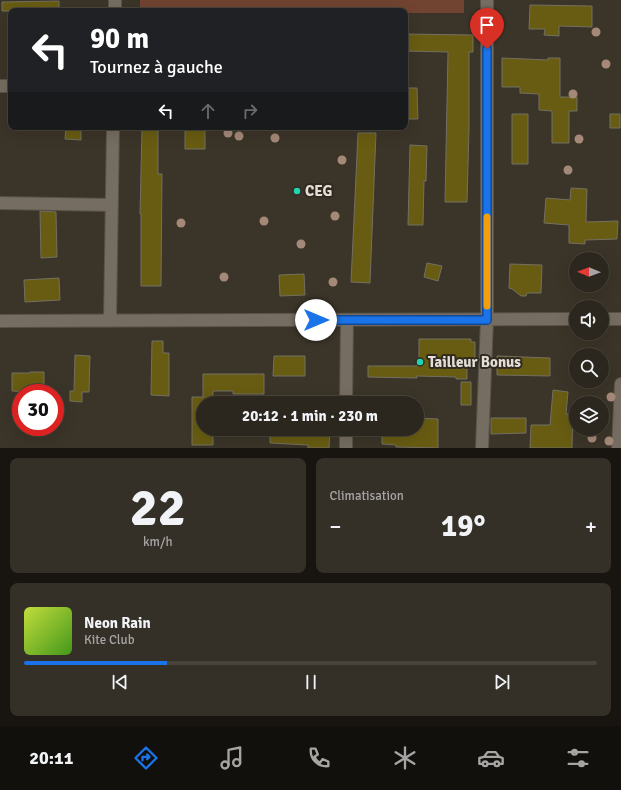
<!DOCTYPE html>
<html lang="fr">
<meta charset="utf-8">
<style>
:root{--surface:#2c271e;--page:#342f27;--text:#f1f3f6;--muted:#a6a5a4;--line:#48443c;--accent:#1a73e8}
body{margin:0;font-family:Signika,sans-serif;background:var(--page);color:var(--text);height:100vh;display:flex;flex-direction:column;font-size:15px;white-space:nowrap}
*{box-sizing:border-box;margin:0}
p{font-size:13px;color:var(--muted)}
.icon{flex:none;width:22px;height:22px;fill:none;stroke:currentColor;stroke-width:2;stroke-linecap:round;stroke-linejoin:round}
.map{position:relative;height:448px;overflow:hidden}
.drawer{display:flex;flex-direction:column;gap:10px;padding:10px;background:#181510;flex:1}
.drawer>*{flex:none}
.guide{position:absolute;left:8px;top:8px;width:400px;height:122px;border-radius:8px;box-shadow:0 4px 16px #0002,0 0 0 1px var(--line);background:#202124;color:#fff;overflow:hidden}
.needle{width:26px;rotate:271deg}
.buttons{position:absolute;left:569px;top:252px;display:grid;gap:8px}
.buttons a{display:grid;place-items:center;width:40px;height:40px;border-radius:50%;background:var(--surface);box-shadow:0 4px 16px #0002,0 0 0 1px var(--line);font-size:20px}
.speed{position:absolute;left:12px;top:384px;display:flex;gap:8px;font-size:20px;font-weight:700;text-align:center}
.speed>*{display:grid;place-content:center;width:52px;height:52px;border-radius:50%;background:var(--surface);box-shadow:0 4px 16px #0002,0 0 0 1px var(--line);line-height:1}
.speed .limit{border:6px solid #d22;background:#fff;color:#111}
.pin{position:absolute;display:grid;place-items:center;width:34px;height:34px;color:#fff;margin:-41px -17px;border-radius:50% 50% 50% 0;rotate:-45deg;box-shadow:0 0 4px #0007}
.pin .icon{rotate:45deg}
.me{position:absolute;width:44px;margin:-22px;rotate:90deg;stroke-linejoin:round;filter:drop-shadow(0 0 3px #0008)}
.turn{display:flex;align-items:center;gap:14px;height:84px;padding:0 16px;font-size:18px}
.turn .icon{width:52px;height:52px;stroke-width:2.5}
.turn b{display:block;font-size:28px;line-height:34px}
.lanes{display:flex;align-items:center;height:38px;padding:0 16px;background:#0003;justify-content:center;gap:20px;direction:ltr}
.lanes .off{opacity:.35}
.big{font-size:30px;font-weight:800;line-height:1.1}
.drawer .card{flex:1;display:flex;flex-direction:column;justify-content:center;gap:6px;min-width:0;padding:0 14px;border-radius:8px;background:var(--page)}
.drawer .dial{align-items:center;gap:0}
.dial b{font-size:52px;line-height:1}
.song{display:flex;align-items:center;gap:12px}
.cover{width:48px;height:48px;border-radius:6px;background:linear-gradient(135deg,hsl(70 70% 55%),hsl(100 70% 35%))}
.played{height:4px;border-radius:2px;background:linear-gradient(90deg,var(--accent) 25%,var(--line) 25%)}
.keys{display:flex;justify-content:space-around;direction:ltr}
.heat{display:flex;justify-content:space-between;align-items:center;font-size:22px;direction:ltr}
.drawer .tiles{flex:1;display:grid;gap:10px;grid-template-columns:1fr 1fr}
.card:last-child{grid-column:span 2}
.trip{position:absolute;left:196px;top:396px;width:228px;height:40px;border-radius:20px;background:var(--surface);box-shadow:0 4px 16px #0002,0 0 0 1px var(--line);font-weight:800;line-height:40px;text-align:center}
.dock{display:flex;height:64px;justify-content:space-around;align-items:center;background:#12100c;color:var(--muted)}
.dock .icon{width:28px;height:28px}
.dock .selected{color:var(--accent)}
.dock b{font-size:18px;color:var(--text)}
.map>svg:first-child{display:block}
.green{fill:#714331}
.building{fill:#685c12;stroke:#737062}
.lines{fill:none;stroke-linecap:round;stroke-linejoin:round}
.minor-casing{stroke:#585249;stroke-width:14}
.minor{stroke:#756d61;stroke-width:12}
.tree{fill:#a48878}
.route-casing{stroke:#114b97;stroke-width:10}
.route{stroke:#1a73e8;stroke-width:7}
.slow{stroke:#f59e0b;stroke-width:7}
.poi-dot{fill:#1fd5b0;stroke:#312a1f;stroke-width:1.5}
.labels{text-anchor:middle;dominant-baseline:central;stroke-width:4;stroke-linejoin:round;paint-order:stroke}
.poi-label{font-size:15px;font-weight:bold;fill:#e3dfd8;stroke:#312a1f;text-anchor:start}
</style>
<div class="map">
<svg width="621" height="448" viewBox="0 0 621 448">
<rect width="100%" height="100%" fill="#3b3428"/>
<!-- green -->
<path class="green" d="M140,0H464V13H405V11L140,10Z"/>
<!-- building -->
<path class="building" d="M59,1V11H2V2Z
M530,5L592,6V27L559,26V36L544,35L545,29H529Z
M405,34L473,35V52H469V129L467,202H445L448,52L405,51Z
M502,58L548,60V58H560V97H577V111H569V143H552V111L539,110V94L520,93V87H502Z
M405,88H417L418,119H405Z
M512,114H528V164H512Z
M610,114H620V128H610Z
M66,127H81V140L65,139Z
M142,127H158V174H162L161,286H141V214H140Z
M185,127H205V149H185Z
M358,133H376L370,283L351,282Z
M410,145L427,146L426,181H424L423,225H408Z
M571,188L587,189L586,222L618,221L617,239L585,240V244L569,243V225L544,223L546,198L570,200Z
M40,211L56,212L57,257L41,258Z
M427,263L442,266L438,281L424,277Z
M510,264L542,265L541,293H527L526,296H521L512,289L509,288Z
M304,274L305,295L280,296L279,275Z
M59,278L60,300L25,302L24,280Z
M419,339H471V342H475V361H467V379H456V377L417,376V378L368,377V366H417V363H419Z
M152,341H163V353H169V396L151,395Z
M75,355L90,356L89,392H82V402L70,401V391H74Z
M274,356H305V376H273Z
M497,356L550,358V376L497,375Z
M30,372H44V393L12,391V373H30Z
M203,374H264V394H233V391H213V403H203V429H213V445H192V397H203Z
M461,382H471V405H461Z
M553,390L568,392L566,414H573L572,448H530L531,425H550Z
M419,418L438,419V448L396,447V445L382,444V429H419Z
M491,418H526V433L491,434Z
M270,429H330L329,448H308V445L270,443Z"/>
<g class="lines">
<defs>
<path id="minor" d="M115,11V0
M0,86H11
M0,203L112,205
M602,319H621
M0,321L576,319
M110,321L113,127
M346,403L347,320
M346,448V429
M482,448L487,319V0
M618,448L621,384"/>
</defs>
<!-- minor casing -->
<use href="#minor" class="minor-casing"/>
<!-- minor -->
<use href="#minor" class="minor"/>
</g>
<!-- trees -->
<g class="tree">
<circle cx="596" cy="32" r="4.5"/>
<circle cx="606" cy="64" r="4.5"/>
<circle cx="573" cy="94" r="4.5"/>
<circle cx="228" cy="133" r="4.5"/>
<circle cx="239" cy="136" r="4.5"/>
<circle cx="275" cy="138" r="4.5"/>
<circle cx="579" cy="139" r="4.5"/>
<circle cx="342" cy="160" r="4.5"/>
<circle cx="568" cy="170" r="4.5"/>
<circle cx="335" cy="216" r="4.5"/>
<circle cx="264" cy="221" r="4.5"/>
<circle cx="181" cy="223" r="4.5"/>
<circle cx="301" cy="244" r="4.5"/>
<circle cx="224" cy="277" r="4.5"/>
<circle cx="333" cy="282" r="4.5"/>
<circle cx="611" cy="397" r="4.5"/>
<circle cx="592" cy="438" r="4.5"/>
<circle cx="609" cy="441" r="4.5"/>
</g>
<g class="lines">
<defs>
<path id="route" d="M316,320H487V49"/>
</defs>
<!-- route casing -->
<use href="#route" class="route-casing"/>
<!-- route -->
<use href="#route" class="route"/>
<!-- slow -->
<path class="slow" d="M487,217V306"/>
</g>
<!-- markers -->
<g class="poi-dot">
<circle cx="297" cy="191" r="4"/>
<circle cx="420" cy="362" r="4"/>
</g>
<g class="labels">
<!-- poi labels -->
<g class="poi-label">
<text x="305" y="191">CEG</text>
<text x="428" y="362">Tailleur Bonus</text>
</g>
</g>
</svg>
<div class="buttons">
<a><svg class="needle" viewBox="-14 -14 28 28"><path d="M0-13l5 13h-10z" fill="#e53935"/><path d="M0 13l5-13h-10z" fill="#a6a5a4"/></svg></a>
<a><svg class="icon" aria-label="sound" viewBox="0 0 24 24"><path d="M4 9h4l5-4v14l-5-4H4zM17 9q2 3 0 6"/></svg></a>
<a><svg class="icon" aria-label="search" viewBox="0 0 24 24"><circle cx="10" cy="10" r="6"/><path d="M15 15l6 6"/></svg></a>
<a><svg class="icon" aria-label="layers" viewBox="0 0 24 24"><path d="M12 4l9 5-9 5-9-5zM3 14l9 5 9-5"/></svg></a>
</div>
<div class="speed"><div class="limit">30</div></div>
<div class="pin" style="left:487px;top:49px;background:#d93025"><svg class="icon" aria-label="arrive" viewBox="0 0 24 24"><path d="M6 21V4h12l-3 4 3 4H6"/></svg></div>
<svg class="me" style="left:316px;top:320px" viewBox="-20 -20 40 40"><circle r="19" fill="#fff"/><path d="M0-13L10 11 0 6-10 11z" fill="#1a73e8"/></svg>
<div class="trip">20:12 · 1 min · 230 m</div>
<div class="guide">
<div class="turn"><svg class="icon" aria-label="left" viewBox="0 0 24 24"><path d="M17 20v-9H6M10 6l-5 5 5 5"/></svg><div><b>90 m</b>Tournez à gauche</div></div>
<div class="lanes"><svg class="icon" aria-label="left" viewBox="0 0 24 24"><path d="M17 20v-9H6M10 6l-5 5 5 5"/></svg><svg class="icon off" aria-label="ahead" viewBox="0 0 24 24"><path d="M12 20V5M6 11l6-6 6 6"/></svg><svg class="icon off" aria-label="right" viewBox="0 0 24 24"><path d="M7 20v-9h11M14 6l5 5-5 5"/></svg></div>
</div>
</div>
<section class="drawer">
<div class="tiles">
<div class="card dial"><b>22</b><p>km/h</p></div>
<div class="card"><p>Climatisation</p>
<div class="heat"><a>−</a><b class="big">19°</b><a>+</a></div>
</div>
<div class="card">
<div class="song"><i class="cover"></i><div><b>Neon Rain</b><p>Kite Club</p></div></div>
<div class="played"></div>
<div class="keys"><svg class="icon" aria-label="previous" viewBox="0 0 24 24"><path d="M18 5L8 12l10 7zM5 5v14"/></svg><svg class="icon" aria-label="pause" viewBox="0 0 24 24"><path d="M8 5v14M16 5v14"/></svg><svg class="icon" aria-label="next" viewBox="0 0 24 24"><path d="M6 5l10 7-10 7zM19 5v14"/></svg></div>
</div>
</div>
</section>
<nav class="dock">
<b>20:11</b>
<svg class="icon selected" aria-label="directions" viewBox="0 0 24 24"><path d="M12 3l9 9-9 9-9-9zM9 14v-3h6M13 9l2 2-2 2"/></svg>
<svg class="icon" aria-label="music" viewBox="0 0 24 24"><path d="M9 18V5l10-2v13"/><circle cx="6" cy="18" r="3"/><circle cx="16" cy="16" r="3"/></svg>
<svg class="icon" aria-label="phone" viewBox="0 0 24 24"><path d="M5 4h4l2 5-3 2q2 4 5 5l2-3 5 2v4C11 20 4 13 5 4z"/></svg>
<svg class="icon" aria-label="climate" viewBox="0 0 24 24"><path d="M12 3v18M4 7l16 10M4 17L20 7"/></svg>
<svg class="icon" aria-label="car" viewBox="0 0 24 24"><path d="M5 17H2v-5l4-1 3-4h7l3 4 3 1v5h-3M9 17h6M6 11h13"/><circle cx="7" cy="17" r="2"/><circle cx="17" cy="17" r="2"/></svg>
<svg class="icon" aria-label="filters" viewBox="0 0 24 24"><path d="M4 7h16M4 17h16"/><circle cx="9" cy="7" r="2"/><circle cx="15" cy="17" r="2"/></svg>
</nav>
